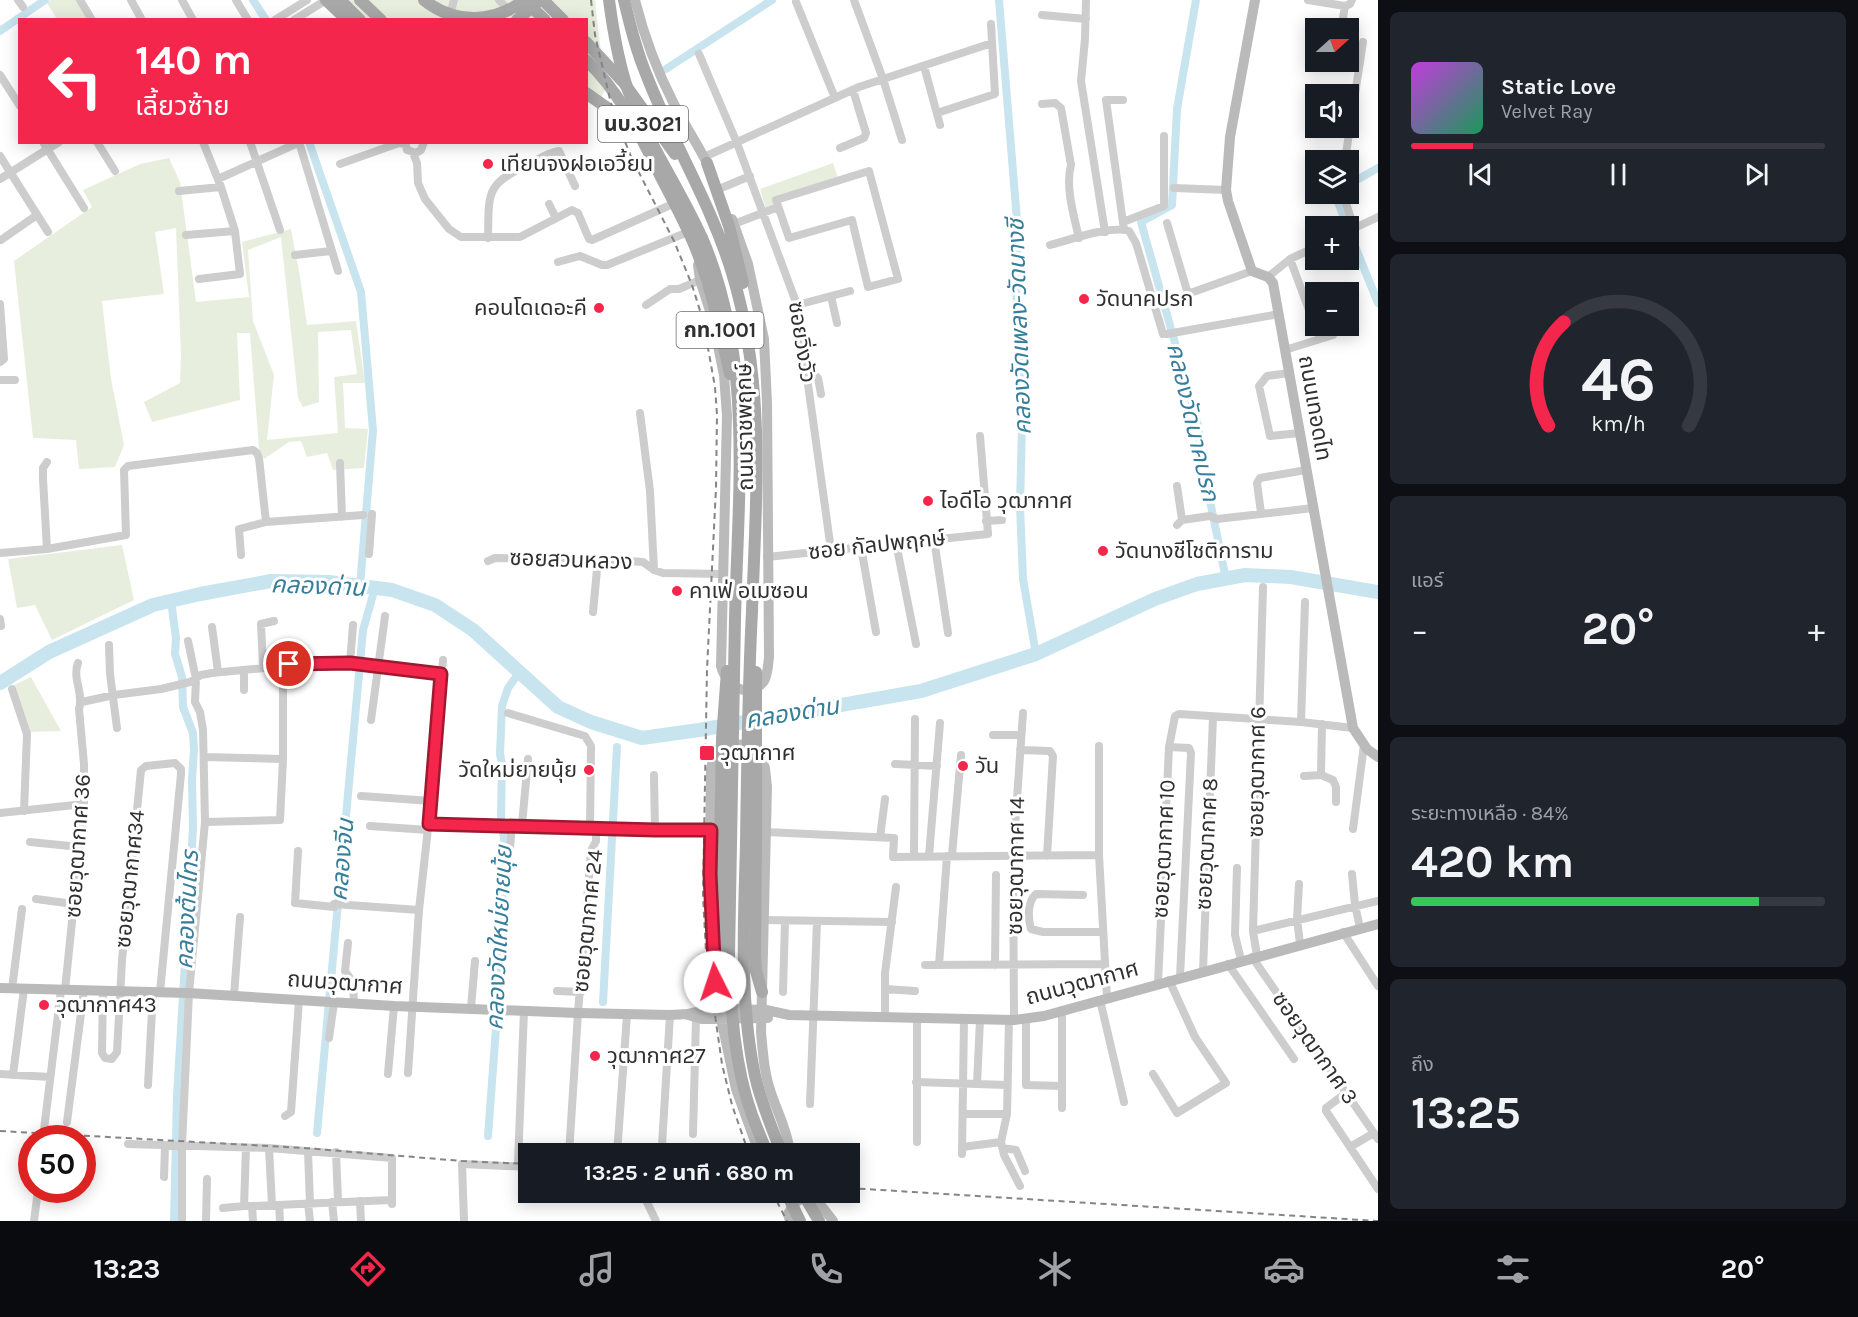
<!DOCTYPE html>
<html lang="th">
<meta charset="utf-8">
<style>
:root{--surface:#171b24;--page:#20242c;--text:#f1f3f6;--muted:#9ea1a6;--line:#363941;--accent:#f4264b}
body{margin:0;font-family:Karla,"Noto Sans Thai",sans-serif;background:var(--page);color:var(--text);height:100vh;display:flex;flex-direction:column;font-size:22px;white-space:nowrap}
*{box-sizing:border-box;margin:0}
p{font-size:20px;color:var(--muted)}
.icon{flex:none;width:33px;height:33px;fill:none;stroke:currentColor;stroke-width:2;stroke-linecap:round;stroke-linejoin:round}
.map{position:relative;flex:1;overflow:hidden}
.sheet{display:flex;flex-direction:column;gap:12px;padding:12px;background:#0d0f14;width:480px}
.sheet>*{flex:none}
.hud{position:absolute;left:18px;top:18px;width:570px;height:126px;border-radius:0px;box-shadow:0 3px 15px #0003;background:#f4264b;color:#fff;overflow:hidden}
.needle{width:39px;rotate:69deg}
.buttons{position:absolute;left:1305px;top:18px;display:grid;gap:12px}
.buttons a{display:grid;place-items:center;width:54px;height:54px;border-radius:0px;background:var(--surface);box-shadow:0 3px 15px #0003;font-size:30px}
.speed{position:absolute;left:18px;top:1125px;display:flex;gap:12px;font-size:30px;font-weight:700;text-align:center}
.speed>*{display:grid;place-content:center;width:78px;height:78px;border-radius:50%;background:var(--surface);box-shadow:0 3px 15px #0003;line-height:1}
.speed .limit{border:9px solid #d22;background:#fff;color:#111}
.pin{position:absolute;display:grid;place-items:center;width:51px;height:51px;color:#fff;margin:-26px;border:3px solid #fff;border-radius:50%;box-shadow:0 2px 6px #0007}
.me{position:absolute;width:66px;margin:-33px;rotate:356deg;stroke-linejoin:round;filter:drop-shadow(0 0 4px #0008)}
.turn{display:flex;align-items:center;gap:21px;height:126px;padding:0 18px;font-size:27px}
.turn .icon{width:78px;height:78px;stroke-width:2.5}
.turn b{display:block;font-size:42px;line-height:51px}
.big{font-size:45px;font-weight:700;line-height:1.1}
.sheet .card{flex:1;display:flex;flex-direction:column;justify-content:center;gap:9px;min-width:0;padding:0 21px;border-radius:9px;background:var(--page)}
.sheet .dial{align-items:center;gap:0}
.dial svg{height:156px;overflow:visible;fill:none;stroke:var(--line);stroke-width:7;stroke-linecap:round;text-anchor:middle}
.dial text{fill:var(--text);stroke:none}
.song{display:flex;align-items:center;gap:18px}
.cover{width:72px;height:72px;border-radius:9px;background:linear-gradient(135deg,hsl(290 70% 55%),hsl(150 70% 35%))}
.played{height:6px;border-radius:3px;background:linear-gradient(90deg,var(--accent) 15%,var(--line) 15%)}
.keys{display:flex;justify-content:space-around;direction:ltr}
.heat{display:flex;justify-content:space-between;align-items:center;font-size:33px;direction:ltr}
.charge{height:9px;border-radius:4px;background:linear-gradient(90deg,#34c759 84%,var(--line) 0)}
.trip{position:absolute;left:518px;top:1143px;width:342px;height:60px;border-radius:0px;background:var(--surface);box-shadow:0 3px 15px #0003;font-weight:700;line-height:60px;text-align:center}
.tabs{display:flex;height:96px;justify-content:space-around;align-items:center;background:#090b0e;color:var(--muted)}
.tabs .icon{width:42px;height:42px}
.tabs .current{color:var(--accent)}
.tabs b{font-size:27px;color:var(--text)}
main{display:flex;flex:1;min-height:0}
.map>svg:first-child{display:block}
.green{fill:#e8eedd;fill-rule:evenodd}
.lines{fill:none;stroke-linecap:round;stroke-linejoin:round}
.canal{stroke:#c8e4ef;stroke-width:8}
.river{stroke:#c8e4ef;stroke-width:14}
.street{stroke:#cdcdcd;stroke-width:8}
.secondary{stroke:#bababa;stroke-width:10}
.primary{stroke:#a8a8a8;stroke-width:12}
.rail{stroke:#858585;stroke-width:2;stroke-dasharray:6 4.5;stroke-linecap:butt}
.primary-bridge{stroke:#a8a8a8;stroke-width:12}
.route-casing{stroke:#9f1931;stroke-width:15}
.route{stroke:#f4264b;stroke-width:10}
.poi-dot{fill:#f4264b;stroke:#fff;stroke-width:2}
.labels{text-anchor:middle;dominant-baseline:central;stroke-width:6;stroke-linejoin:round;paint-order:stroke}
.shield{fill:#fff;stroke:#6e6e6e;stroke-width:1.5}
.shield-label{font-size:21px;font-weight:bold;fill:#303030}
.poi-label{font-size:22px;fill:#303030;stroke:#fff;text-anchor:start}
.street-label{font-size:22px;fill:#303030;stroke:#fff}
.water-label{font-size:24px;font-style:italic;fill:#367e9a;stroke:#fff}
</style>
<main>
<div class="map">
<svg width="1378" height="1221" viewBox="0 0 1378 1221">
<rect width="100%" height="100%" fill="#fff"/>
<!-- green -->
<path class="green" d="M51,0H77L88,19H57L47,3Z
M347,0H595L600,45L608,84L599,102L587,98L586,20L367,19Z
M169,158L180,182L196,302L249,297L242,242L291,229L300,277L307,325L356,321L365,383H343L345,428L368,429L364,468L333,470L327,453L307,457L301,441L289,442L264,459L259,448L250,333H237L240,400L152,422L144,402L180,383L181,355L176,228L155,232L164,294L102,301L111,379L124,445L115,467L79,469L76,440L33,438L14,261L92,207L83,190L140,164ZM281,237L298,398L303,407L319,402L318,332L351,330L357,374L334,377L338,433L267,440L274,375L253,321L248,250Z
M833,163L838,178L776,198L773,206L766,209L760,189Z
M122,545L134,600L52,640L35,605L17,608L8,559Z
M31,677L61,731L30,732L10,687Z"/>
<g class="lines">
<!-- canal -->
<path class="canal" d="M253,0L266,20
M999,0L1019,245L1015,261L1022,426L1020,506L1023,579L1036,654
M1196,0L1177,109L1172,205L1141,222L1198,425L1203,467L1226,579
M0,31L45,0
M666,69L772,0
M309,142L361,292L373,430L360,586
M1348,185L1378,168
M1335,194L1347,226
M1348,229L1378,303
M171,601L176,638L175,654L182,677L183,707L193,733L194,750L192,780L193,828L177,1096L174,1221
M603,1002L617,747
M317,1133L363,630L375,588
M488,1136L498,1001L505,846L501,819L502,764L500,754L502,706L508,688L519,673"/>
<!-- river -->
<path class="river" d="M0,683L49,652L153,605L200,594L271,581L329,582L392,590L435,605L473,630L558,707L591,722L642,738L699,730L921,691L1036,654L1155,599L1197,584L1245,575L1291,577L1378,592"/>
<!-- street -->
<path class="street" d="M18,0L23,7
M80,0L92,20
M131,0L142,20
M182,0L193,20
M236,0L248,20
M499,0L510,12
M854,0L883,79L902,140
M1086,0L1085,39L1081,81L1105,232
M1308,0L1345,6L1350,4L1352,0
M796,2L835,98
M451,11L454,0
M1042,15L1086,19
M275,20L307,0
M294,20L326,0
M1342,24L1345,6
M699,54L737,143L797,305L831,550
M924,66L940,125
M0,75L20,106
M1123,100H1106L1124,230
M1042,104L1055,103L1061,108L1071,165C1065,187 1074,216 1079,238
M937,113L995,94L991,24
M43,142L84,208
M97,142L115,171
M250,142L280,230
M299,142L338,271
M405,142L407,150L416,153L421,150L424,142
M840,148L864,138L866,133L853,90
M413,153L417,163L418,183L425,199L449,229L461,237H520L572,210L578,213L589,239L592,240L675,203
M0,156L48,232
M704,157L859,87L992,43
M1345,160L1363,42
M340,164L399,143L405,144
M869,171L898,279L868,287L852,220L789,238L776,200Z
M0,179L59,142
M218,179L300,142
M1174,188L1226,190
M719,189L750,176
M179,191L221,187
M1343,194L1354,228
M549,204L556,218
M1123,222L1164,206V136
M1167,223L1188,294
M734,224L778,207
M1348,231L1378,217
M186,235L235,231
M488,238C489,193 485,184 529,164C539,159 549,152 559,151L575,186
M1,240L37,215
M1050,245C1069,240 1111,225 1129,231L1136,243L1163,334
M295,255L331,251
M1290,259L1320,339
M558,262L580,256L602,265H607L688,232
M1268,277L1290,259L1316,247
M199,279L240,274L235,231L221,187L203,142
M831,296L837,323
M1168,301L1252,271
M0,304L4,359L0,362
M646,305L670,289H679L700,280
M797,305L850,291
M1167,334L1279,314
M1285,350L1333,335
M1289,373L1267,376L1259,386L1270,436L1300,433
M808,377L816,376L818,378L821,394
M0,380H15
M640,413L650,491L654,570
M47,462L43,468V479L47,549
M340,463L342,517
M1177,486L1182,520
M1261,513L1257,483L1260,478L1306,470
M986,521L1002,520
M1177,525L1182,520L1210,516L1217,519L1313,508
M934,539L948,633
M896,543L916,644
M861,547L876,632
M0,553L47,549L126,535L124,470L128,466L253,450L257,453L259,458L266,522L363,515
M369,554L372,514
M241,555L239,529L266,522
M767,557L988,534L980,436
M488,561L495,558L598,559L643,562L654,570L663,573L723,574
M593,612L598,559
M0,619L1,626
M212,627L218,672
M109,645L110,674L117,728
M350,663L353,625
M263,667L261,624L274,621
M244,670V690
M12,689L27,734L24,811
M82,702L114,695L161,689L190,682L201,675L212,673L326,662L378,665L441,674
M508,713L585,736L591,746L590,828
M371,720L385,616
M1301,722L1305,602
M993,735H1021
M1099,746V855L1107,998
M1169,747L1189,748L1191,753L1180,977
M1020,750L1050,751L1053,756L1047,856
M205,757L283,759V665
M895,764L937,766
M654,775L655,830
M1321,775L1322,724
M1304,776L1321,775L1333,780L1336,787V802
M361,796L431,801
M0,813L84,804
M205,822L280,820L283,759
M429,823L655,830H711
M522,825L528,759
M370,826L428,830
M1353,829L1364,745
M766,832L894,838L893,857L1099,855
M880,837L885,799
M30,842L80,847
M510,849L512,825
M298,851L295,903L334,907V904L419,910
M952,855L961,755
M914,856L915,719
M929,856L940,723
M1237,868L1235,935L1241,960
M1352,874L1355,905L1360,928
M1299,884L1297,919L1300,944
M1083,895L1036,894C1027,902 1028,918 1031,929L1043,932H1103
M36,899L74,904
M764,920L892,922
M1253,931L1378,901
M1343,932L1378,986
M348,943L345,971L353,982L354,1004
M1257,956L1253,931L1263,587
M1252,957L1378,1139
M1228,964L1294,1059
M925,965L1104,964
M939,965L947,856
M995,965L996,875
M1203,971L1213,717
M1158,983L1169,747L1175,716L1179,714L1301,722L1353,728
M12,989L22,909
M885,989L915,991
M65,990L84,804V764L79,709C84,693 72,679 78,663
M103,990L102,1053L105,1058L112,1059L117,1052L122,960L141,770L146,766L175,763L181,769V774L160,992
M557,991L581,992
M783,992L785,921
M234,995L240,917
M1100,1000L1124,1102
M471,1008L475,961
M1062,1010V1108
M885,1017V973L896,887
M1026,1019V1085L1062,1086
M1009,1020L1007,1114L1001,1142L1004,1155L1020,1186
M1014,1020L1013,856L1023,713
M329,1038L334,1003
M408,1073L419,910L431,801L443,660
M0,1074L50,1077
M388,1074L394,1006
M1153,1074L1177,1113L1226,1083L1195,1037L1169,980
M13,1075L24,989
M916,1082L1007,1085
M977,1084L980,1020
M148,1085L153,992
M1346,1093L1326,1108V1111L1378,1189
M810,1104L817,922
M963,1114H1007
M285,1116L291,1112L299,1000
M67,1122L84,990
M693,1134L696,1018
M43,1138L61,990
M917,1142V1018
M128,1144L269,1148L392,1158V1204
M962,1147L1001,1142
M1350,1147L1374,1133
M246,1148L244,1206H252L253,1221
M269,1148L272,1205
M1003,1148L1016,1150L1025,1171
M308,1151L310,1203
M336,1152L338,1201
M569,1154L578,1013L591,851L596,841V828
M617,1154L627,1015
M652,1154L660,1150L662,1145L670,1015
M962,1154L964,1019
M518,1163L524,1011
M164,1177L165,1146
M642,1192L656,1221
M360,1201L361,1221
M332,1202L334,1221
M308,1203L310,1221
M279,1205L280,1221
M252,1206L391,1200
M223,1208L244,1206
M34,1221L38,1190
M182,1221V1146L189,993L205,822L203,730L200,712L195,702L196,679L188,641
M206,1221L207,1179
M464,1221L462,1164L528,1167"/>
<!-- secondary -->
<path class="secondary" d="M635,0C644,36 657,71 674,104C685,126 699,146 710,169
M1255,0L1230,137L1226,190L1228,201L1252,271L1268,277L1273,283L1353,728L1367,749L1378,757
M698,265L700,280L710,311
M717,341L724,375L727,416L721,666C726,686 749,701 764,681C768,674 768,665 769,657L767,403L764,339L748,264L732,219
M715,986L710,854L711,769L714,755L720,748L727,744L747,745L755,750L761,758L765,768L767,787L761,1032C763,1053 764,1073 771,1093C777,1111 787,1130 789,1148L785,1154
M0,988L188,993L394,1006L578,1013L670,1015L687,1014L700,1011L736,1009L766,1010L789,1015L1014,1020L1044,1016L1378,924
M718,1004L736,1089L756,1144L762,1154
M688,1015L702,1019L768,1018
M790,1221L788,1214C805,1182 819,1202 833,1221"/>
<!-- primary -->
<path class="primary" d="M326,0L347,20
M340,0L360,20
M360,0L381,20
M543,0L563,20
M624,0C630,25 636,50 646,74C672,142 711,203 732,273C766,383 756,498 752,611
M526,2L545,20
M586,42L624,83L675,154
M586,60C619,91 638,131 658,171C672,199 687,225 698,254C713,293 721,334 730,374
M586,93L613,112L634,134
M707,163L729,226L743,283
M702,238C754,358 738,492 735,619
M756,837L755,957L756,971L762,992
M717,999L720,975V847"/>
<!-- rail -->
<path class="rail" d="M591,0L595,35L613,112L632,159L674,241L692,285L703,320L715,387L717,415L716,488L707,669L703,896L706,952L722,1064L732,1105L749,1154
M0,1131L304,1148L462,1161L528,1164
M849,1188L1378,1221
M772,1192L787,1221"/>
<!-- primary-bridge -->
<path class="primary-bridge" d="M424,0C454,24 494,24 524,0
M609,0C613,30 618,61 628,90C647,142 679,187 702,238
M517,20L540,0
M752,611C748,688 747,766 746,844C744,921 739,1000 755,1076C761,1103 772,1128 782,1154
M735,619L729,956C731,1009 734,1065 752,1115C757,1128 762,1141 768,1154
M756,837V672
M720,847L722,739L727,671
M786,1192L800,1221
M802,1192L819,1221"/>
</g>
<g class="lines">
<defs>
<path id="route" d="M289,664L350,663L441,674L429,824L655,830H711L710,874L715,982"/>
</defs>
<!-- route casing -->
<use href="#route" class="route-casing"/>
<!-- route -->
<use href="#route" class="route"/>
</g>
<!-- markers -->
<g class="poi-dot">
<circle cx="488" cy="164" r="6"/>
<circle cx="1084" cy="299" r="6"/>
<circle cx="599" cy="308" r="6"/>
<circle cx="928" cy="501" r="6"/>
<circle cx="1103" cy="551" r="6"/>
<circle cx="677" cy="591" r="6"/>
<rect x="699" y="745" width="16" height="16" rx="3"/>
<circle cx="963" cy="766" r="6"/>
<circle cx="589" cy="770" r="6"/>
<circle cx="44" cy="1005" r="6"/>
<circle cx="595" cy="1056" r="6"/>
</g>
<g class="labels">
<!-- shield labels -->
<g class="shield">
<rect x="598" y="106" width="90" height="36" rx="4.5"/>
<rect x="676.5" y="312" width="87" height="36" rx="4.5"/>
</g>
<g class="shield-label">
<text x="643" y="124">นบ.3021</text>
<text x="720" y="330">กท.1001</text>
</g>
<!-- poi labels -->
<g class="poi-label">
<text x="500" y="164">เทียนจงฝอเอวี้ยน</text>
<text x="1096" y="299">วัดนาคปรก</text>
<text x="587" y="308" text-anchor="end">คอนโดเดอะคี</text>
<text x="940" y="501">ไอดีโอ วุฒากาศ</text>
<text x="1115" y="551">วัดนางชีโชติการาม</text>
<text x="689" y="591">คาเฟ่ อเมซอน</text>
<text x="720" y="753">วุฒากาศ</text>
<text x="975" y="766">วัน</text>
<text x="577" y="770" text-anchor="end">วัดใหม่ยายนุ้ย</text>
<text x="56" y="1005">วุฒากาศ43</text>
<text x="607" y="1056">วุฒากาศ27</text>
</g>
<!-- street labels -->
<g class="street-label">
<text transform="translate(802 342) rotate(81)">ซอยวิ่งวัว</text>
<text transform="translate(1315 408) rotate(80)">ถนนเทอดไท</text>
<text transform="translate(745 427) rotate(-91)">ถนนราชพฤกษ์</text>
<text transform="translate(877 545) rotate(-6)">ซอย กัลปพฤกษ์</text>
<text transform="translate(571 560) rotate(2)">ซอยสวนหลวง</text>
<text transform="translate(1257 772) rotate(-89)">ซอยวุฒากาศ 6</text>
<text transform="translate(1207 844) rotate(-87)">ซอยวุฒากาศ 8</text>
<text transform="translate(78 846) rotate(-86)">ซอยวุฒากาศ 36</text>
<text transform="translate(1164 849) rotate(-87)">ซอยวุฒากาศ 10</text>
<text transform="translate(1016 866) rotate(-89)">ซอยวุฒากาศ 14</text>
<text transform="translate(130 879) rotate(-84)">ซอยวุฒากาศ34</text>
<text transform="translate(588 921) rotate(-84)">ซอยวุฒากาศ 24</text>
<text transform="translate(345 983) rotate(4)">ถนนวุฒากาศ</text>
<text transform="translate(1082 983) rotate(-15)">ถนนวุฒากาศ</text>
<text transform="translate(1315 1048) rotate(55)">ซอยวุฒากาศ 3</text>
</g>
<!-- water labels -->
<g class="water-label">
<text transform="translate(1019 327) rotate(-92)">คลองวัดเพลง-วัดนางชี</text>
<text transform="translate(1193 422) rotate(77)">คลองวัดนาคปรก</text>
<text transform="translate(318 586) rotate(2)">คลองด่าน</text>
<text transform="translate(792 713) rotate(-9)">คลองด่าน</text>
<text transform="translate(342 860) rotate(-85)">คลองจีน</text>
<text transform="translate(187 910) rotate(-87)">คลองต้นไทร</text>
<text transform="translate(499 938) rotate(-87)">คลองวัดใหม่ยายนุ้ย</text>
</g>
</g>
</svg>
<div class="buttons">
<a><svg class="needle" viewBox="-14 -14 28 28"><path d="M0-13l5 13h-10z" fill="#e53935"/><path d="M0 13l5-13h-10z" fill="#9ea1a6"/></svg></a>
<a><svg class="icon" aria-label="sound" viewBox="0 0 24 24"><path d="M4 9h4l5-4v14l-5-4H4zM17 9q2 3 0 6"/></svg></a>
<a><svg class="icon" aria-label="layers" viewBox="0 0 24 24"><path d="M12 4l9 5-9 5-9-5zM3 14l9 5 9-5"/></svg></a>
<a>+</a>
<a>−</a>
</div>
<div class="speed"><div class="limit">50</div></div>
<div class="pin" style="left:289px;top:664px;background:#d93025"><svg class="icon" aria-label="arrive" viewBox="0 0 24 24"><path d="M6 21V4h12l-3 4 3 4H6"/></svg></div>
<svg class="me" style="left:715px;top:982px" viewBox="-20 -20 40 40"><circle r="19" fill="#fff"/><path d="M0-13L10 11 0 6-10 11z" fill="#f4264b"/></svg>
<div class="trip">13:25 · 2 นาที · 680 m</div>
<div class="hud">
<div class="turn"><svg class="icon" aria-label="left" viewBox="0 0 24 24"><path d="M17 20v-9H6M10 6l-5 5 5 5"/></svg><div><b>140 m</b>เลี้ยวซ้าย</div></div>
</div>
</div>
<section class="sheet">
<div class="card">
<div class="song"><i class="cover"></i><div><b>Static Love</b><p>Velvet Ray</p></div></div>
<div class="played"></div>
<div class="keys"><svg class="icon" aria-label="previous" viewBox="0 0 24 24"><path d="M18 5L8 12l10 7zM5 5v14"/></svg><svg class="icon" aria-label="pause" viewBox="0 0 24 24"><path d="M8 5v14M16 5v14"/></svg><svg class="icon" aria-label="next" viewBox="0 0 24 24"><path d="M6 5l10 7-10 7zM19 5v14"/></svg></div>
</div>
<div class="card dial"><svg viewBox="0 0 100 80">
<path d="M14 69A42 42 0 1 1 86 69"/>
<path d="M14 69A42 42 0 0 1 22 16" stroke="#f4264b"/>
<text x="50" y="56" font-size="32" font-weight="700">46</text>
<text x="50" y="72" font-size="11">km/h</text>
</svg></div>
<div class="card"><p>แอร์</p>
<div class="heat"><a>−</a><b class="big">20°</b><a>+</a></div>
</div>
<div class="card"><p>ระยะทางเหลือ · 84%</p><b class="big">420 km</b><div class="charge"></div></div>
<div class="card"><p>ถึง</p><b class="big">13:25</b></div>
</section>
</main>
<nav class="tabs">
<b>13:23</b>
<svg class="icon current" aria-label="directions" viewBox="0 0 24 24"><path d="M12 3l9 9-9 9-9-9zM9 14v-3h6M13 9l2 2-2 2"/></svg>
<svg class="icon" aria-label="music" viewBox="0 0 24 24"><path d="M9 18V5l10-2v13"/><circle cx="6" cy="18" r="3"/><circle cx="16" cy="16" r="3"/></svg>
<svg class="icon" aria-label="phone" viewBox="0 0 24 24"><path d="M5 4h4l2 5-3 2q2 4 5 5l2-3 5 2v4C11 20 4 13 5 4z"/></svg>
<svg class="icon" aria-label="climate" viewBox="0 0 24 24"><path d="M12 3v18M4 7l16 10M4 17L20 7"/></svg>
<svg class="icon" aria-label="car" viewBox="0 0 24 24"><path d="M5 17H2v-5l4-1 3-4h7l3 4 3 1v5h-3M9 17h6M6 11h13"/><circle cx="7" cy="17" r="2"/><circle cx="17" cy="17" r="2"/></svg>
<svg class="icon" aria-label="filters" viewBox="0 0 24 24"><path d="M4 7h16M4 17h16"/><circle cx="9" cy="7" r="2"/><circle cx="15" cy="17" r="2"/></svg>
<b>20°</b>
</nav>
